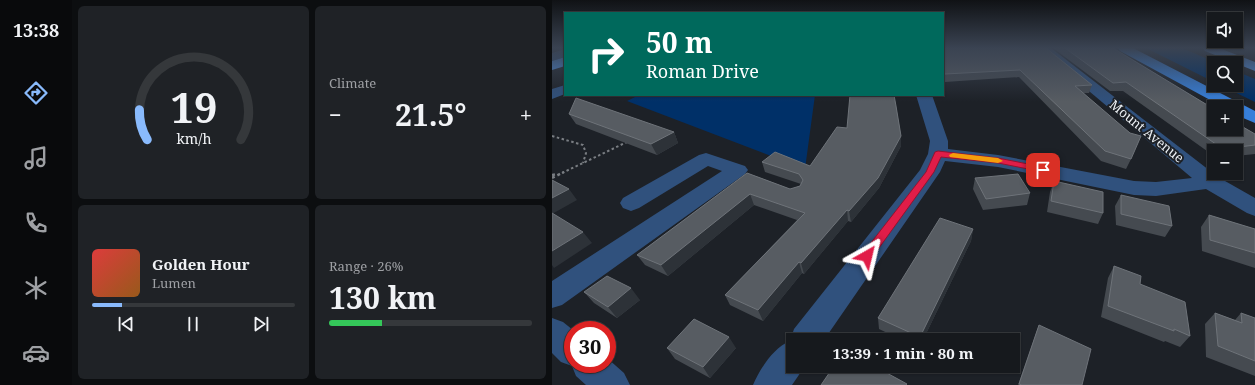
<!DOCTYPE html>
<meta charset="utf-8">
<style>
:root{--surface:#16191d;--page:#1f2226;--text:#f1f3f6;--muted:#9ea0a4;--line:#35383b;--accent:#89bafc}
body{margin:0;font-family:"Noto Serif",serif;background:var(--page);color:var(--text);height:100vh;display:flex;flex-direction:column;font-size:15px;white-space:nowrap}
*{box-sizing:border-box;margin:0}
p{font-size:13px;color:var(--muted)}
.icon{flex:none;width:22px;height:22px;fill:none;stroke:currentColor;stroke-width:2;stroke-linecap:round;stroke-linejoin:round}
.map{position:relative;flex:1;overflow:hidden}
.panel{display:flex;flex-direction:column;gap:6px;padding:6px;background:#0c0e10;width:480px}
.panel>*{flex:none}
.top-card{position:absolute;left:12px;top:12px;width:380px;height:84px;border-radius:0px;box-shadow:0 1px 3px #0004,0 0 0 1px var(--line);background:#00695c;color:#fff;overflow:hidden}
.controls{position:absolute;left:655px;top:12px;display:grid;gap:8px}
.controls a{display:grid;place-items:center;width:36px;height:36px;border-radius:0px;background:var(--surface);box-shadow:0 1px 3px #0004,0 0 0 1px var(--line);font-size:20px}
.speed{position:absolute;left:12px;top:321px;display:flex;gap:8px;font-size:20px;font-weight:700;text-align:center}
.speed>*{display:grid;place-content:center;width:52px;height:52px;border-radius:50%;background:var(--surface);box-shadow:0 1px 3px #0004,0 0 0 1px var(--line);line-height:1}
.speed .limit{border:6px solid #d22;background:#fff;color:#111}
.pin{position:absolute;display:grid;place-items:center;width:34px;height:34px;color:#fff;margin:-17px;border-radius:8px;box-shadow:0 2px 6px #0006}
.me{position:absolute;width:44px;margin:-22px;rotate:37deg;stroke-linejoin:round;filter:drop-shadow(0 0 3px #0008)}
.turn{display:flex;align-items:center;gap:14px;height:84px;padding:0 16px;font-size:18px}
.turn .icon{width:52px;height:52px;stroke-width:2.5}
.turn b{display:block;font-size:28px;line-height:34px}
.big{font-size:30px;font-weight:700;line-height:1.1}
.panel .card{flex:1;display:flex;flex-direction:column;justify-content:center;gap:6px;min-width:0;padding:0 14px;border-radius:6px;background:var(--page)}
.panel .dial{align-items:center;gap:0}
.dial svg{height:104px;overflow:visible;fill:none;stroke:var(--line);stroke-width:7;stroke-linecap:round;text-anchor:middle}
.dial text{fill:var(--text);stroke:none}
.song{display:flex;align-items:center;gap:12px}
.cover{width:48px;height:48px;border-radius:6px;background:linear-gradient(135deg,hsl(0 70% 55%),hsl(30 70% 35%))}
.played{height:4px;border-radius:2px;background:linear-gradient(90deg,var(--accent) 15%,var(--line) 15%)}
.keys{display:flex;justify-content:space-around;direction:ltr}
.heat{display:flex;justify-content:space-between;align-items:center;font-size:22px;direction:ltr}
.charge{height:6px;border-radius:3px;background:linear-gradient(90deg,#34c759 26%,var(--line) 0)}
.panel .tiles{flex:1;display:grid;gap:6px;grid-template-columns:repeat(2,1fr)}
.trip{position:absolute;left:234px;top:333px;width:234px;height:40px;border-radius:0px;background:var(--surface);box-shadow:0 1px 3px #0004,0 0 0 1px var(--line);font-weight:700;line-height:40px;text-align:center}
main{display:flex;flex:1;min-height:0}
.tabs{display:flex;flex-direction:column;width:72px;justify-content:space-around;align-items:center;background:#090a0c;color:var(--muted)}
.tabs .icon{width:28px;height:28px}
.tabs .active{color:var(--accent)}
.tabs b{font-size:18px;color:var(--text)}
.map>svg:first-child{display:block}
.green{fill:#003068}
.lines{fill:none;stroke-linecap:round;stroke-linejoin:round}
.path-far1{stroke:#7a7e83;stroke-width:2;stroke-dasharray:2.5 2.5;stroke-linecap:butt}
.path{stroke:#7a7e83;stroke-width:2.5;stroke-dasharray:3 3;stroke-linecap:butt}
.minor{fill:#30517d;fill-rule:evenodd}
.major{fill:#377fda;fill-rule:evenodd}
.highway{fill:#5093ea;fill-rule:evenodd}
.wall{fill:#454a50}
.shaded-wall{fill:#2d3238}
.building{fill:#575c62;stroke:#6e7379}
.route{fill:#e11d48;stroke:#92132f}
.slow{fill:#f59e0b}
.labels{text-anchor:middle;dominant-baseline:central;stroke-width:4;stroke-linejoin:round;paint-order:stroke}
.street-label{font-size:13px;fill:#edf1f5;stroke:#1d2127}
</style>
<main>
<nav class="tabs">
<b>13:38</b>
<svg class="icon active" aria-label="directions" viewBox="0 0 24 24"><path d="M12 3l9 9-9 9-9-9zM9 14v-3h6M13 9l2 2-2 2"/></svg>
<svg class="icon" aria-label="music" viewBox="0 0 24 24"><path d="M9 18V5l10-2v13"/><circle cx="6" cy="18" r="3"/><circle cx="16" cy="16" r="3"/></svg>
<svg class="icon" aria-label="phone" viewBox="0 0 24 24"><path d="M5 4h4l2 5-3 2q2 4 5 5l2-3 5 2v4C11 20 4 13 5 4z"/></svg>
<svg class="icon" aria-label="climate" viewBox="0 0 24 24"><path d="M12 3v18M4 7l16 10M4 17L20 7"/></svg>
<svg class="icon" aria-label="car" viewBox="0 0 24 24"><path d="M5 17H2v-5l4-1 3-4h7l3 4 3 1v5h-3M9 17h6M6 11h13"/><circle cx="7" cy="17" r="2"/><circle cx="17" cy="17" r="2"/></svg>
</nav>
<section class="panel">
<div class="tiles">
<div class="card dial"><svg viewBox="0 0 100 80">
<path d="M14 69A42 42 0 1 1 86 69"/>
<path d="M14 69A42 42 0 0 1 8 46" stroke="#89bafc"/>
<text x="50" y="56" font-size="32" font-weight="700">19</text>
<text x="50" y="72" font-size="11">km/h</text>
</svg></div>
<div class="card"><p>Climate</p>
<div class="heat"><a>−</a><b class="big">21.5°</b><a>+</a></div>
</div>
<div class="card">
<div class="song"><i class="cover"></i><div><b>Golden Hour</b><p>Lumen</p></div></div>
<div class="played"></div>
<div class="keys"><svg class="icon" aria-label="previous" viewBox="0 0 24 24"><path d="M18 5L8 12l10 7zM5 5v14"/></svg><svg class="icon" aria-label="pause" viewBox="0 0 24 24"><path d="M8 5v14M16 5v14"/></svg><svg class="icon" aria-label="next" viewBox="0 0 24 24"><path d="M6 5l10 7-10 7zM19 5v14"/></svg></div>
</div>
<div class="card"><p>Range · 26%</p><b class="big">130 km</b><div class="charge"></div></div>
</div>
</section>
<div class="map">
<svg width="703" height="385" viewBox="0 0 703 385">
<rect width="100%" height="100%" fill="#1d2127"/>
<!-- green -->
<path class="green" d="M594,48H630L665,63H662V82Z
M684,71L703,79V102L668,85H684Z
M87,95H263L253,169L75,101Z"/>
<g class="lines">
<!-- path-far1 -->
<path class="path-far1" d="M0,136L31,145L34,153L31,163
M10,173L75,142"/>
<!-- path -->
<path class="path" d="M0,175L6,174
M0,178L12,172"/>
<!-- minor -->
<path class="minor" d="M486,48H499L666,177L703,198V216L695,213L654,189L604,196L582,195L446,167L393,161L388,172L272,340H241V366H253L240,385H201C208,369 221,348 238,341L242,329L368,170L376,154L378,141L364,95H380L396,141V149L446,155L582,181L604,182L640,178Z
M13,49V57L0,61V53Z
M13,85V94L0,99V89Z
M154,153L193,166L196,170L193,174L10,305L0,308V281L170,171L156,166L87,208L79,211L71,208L68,203L71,198L147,155Z
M0,318L11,322L21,330V364H55V358L72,373L78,385H34L24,376L20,366L9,362L0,353Z"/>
<!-- major -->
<path class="major" d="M566,48H581L703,111V123L684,115V107H671L568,51Z"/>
<!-- highway -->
<path class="highway" d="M651,48H667L703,62V71L653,51Z
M13,57V66L0,70V61Z"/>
</g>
<!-- wall -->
<path class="wall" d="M391,48L540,85L537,93H532L579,159L574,169L549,161L467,77L393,82L391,78Z
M501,48H561L703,134V154L684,156V151H662V156L571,91H558Z
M344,106L349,136V146L327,188L299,222L296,221L252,274L250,273L211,321L178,305L173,295L245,220L202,205L116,276L93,265L85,255L195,173L238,189L248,186L249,184L213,172L210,162L258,166L295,128Z
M17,114L122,132L126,143L105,155L24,124Z
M423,178L478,193L475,205L431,210L421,189Z
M502,181L551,213L546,224L495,212L498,192Z
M569,195L620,226L613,237L564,225L563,206Z
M657,215L703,229V268L650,251L649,227Z
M421,229L419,241L371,340H350L327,329L326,318Z
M562,266L588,284L638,336L628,347L613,341L612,342L549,317L556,278Z
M32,292L88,300L65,318L42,303Z
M663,313L683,320L689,313L703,318V376L654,357L653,324Z
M487,325L530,385H466L483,336Z
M115,348H184L158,378L123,359Z"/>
<!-- shaded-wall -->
<path class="shaded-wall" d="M122,132L126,143L105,155L99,144Z
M349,136V146L327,188L299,222L297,211Z
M17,189L25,200L0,214V198Z
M198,194L202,205L116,276L109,265Z
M295,210L296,221L252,274L249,263Z
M421,229L419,241L371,340H367L368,337Z
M31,232L40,243L2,268L0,265V251Z
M247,262L250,273L211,321L206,310Z
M79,288L88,300L65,318L56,307Z
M177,337L184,348L158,378L151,367Z"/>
<!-- building -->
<path class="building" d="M391,48H494L540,85L523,86L578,133L589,136L579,159L553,151L468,70L393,74L391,69Z
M513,48H561L662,109V129H684V123L703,134V145L671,149L574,82L561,83Z
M298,95H342L344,106L349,136L326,178L297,211L295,210L249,263L247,262L206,310L173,295L253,213L198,194L109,265L85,255L195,173L238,189L248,186L251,180L247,174L210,162L223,152L258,166L285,127L295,128Z
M24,98L122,132L99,144L17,114Z
M466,174L478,193L434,199L423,178Z
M0,180L17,189L0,198Z
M502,181L551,192V213L499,201Z
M569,195L617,206L620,226L569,214Z
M0,213L31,232L0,251Z
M657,215L703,229V253L658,240Z
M388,218L421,229L368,337L326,318Z
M562,266L589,276L588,284L633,302L638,336L622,329V331L556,306Z
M55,276L79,288L56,307L32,292Z
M663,313L690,323L689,313L703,318V361L666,346Z
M142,319L177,337L151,367L115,348Z
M487,325L539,349L530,385H470L467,384Z
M303,336L310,340H300Z
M282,366H322L355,384L354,385H269Z"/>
<!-- sky -->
<linearGradient id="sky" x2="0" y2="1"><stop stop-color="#101215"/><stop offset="0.47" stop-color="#3a4352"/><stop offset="1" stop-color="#3a4352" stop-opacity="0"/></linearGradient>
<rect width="703" height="102" fill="url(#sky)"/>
<!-- route -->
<path class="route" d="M386,151L446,158L491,167L495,170L491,172L446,163L389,157L382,172L319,259L315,260L311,259L310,256L311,253L374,172L383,152Z"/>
<!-- slow -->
<path class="slow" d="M401,153L446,158L451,161L446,163L398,157L397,155Z"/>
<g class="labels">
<!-- street labels -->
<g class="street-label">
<text transform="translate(595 131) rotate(39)">Mount Avenue</text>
</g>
</g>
</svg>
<div class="controls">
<a><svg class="icon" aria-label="sound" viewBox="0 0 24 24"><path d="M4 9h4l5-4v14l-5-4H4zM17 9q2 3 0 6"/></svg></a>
<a><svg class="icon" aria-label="search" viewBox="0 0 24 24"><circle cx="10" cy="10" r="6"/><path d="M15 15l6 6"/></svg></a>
<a>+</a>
<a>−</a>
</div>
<div class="speed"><div class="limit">30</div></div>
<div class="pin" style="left:491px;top:170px;background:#d93025"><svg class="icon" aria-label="arrive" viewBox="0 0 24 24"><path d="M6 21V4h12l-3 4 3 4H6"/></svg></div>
<svg class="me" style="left:315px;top:256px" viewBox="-20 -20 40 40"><path d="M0-17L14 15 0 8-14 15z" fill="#e11d48" stroke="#fff" stroke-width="4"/></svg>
<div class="trip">13:39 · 1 min · 80 m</div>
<div class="top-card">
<div class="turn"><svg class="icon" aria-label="right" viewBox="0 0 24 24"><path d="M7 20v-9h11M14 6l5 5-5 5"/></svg><div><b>50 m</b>Roman Drive</div></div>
</div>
</div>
</main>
